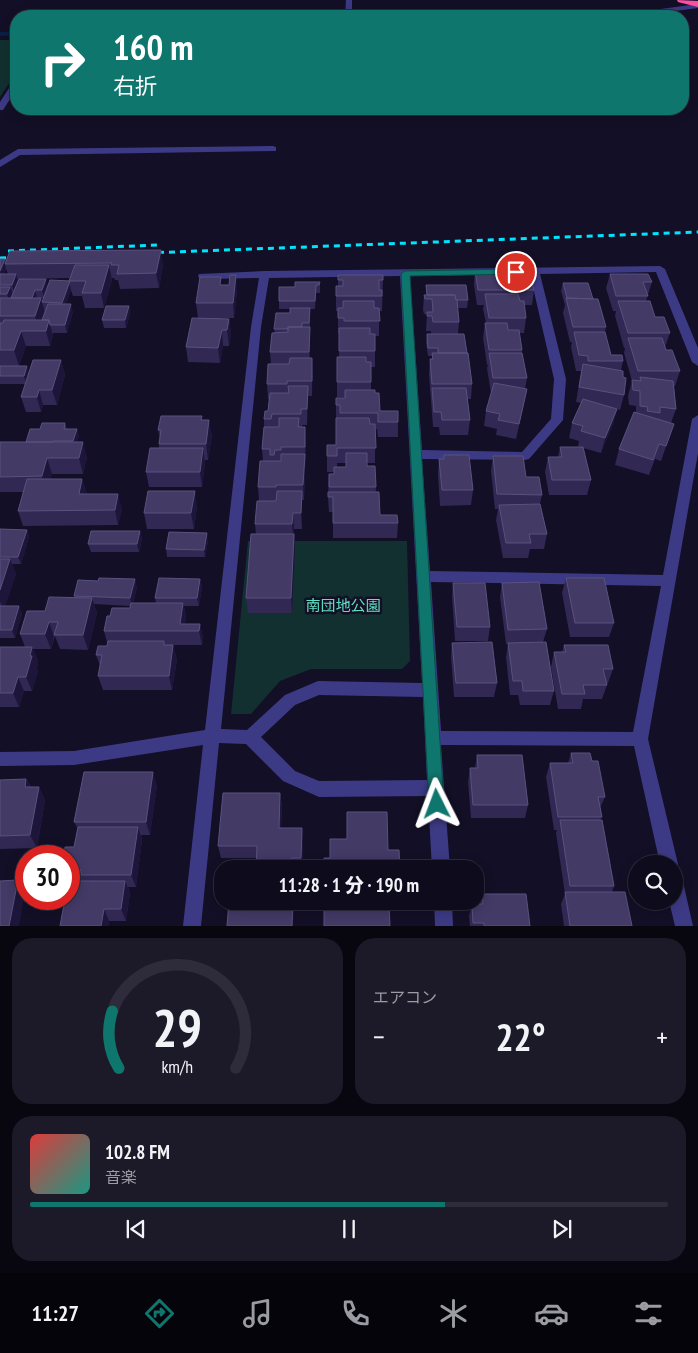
<!DOCTYPE html>
<html lang="ja">
<meta charset="utf-8">
<style>
:root{--surface:#0e0b1c;--page:#1c1929;--text:#f1f3f6;--muted:#9b9ba3;--line:#2e2b3b;--accent:#0f766e}
body{margin:0;font-family:"PT Sans Narrow","Noto Sans JP",sans-serif;background:var(--page);color:var(--text);height:100vh;display:flex;flex-direction:column;font-size:19px;white-space:nowrap}
*{box-sizing:border-box;margin:0}
p{font-size:16px;color:var(--muted)}
.icon{flex:none;width:28px;height:28px;fill:none;stroke:currentColor;stroke-width:2;stroke-linecap:round;stroke-linejoin:round}
.map{position:relative;height:926px;overflow:hidden}
.details{display:flex;flex-direction:column;gap:12px;padding:12px;background:#08060f;flex:1}
.details>*{flex:none}
.guide{position:absolute;left:10px;top:10px;width:679px;height:105px;border-radius:20px;box-shadow:0 2px 12px #0003,0 0 0 1px var(--line);background:#0f766e;color:#fff;overflow:hidden}
.buttons{position:absolute;left:628px;top:855px;display:grid;gap:10px}
.buttons a{display:grid;place-items:center;width:55px;height:55px;border-radius:50%;background:var(--surface);box-shadow:0 2px 12px #0003,0 0 0 1px var(--line);font-size:25px}
.speed{position:absolute;left:15px;top:845px;display:flex;gap:10px;font-size:25px;font-weight:700;text-align:center}
.speed>*{display:grid;place-content:center;width:65px;height:65px;border-radius:50%;background:var(--surface);box-shadow:0 2px 12px #0003,0 0 0 1px var(--line);line-height:1}
.speed .limit{border:8px solid #d22;background:#fff;color:#111}
.pin{position:absolute;display:grid;place-items:center;width:42px;height:42px;color:#fff;margin:-21px;border:2px solid #fff;border-radius:50%;box-shadow:0 1px 5px #0007}
.me{position:absolute;width:55px;margin:-28px;rotate:357deg;stroke-linejoin:round;filter:drop-shadow(0 0 4px #0008)}
.turn{display:flex;align-items:center;gap:18px;height:105px;padding:0 20px;font-size:22px}
.turn .icon{width:65px;height:65px;stroke-width:2.5}
.turn b{display:block;font-size:35px;line-height:42px}
.big{font-size:38px;font-weight:800;line-height:1.1}
.details .card{flex:1;display:flex;flex-direction:column;justify-content:center;gap:8px;min-width:0;padding:0 18px;border-radius:20px;background:var(--page)}
.details .dial{align-items:center;gap:0}
.dial svg{height:130px;overflow:visible;fill:none;stroke:var(--line);stroke-width:7;stroke-linecap:round;text-anchor:middle}
.dial text{fill:var(--text);stroke:none}
.song{display:flex;align-items:center;gap:15px}
.cover{width:60px;height:60px;border-radius:8px;background:linear-gradient(135deg,hsl(0 70% 55%),hsl(170 70% 35%))}
.played{height:5px;border-radius:2px;background:linear-gradient(90deg,var(--accent) 65%,var(--line) 65%)}
.keys{display:flex;justify-content:space-around;direction:ltr}
.heat{display:flex;justify-content:space-between;align-items:center;font-size:28px;direction:ltr}
.details .tiles{flex:1;display:grid;gap:12px;grid-template-columns:1fr 1fr}
.card:last-child{grid-column:span 2}
.trip{position:absolute;left:214px;top:860px;width:270px;height:50px;border-radius:20px;background:var(--surface);box-shadow:0 2px 12px #0003,0 0 0 1px var(--line);font-weight:800;line-height:50px;text-align:center}
.menu{display:flex;height:80px;justify-content:space-around;align-items:center;background:#06040b;color:var(--muted)}
.menu .icon{width:35px;height:35px}
.menu .selected{color:var(--accent)}
.menu b{font-size:22px;color:var(--text)}
.map>svg:first-child{display:block}
.green{fill:#12302f}
.lines{fill:none;stroke-linecap:round;stroke-linejoin:round}
.stream{fill:#0a1f44;fill-rule:evenodd}
.minor{fill:#3d3a85;fill-rule:evenodd}
.tertiary{fill:#3d3a85;fill-rule:evenodd}
.motorway{fill:#ff4fa3;fill-rule:evenodd}
.rail{stroke:#00e5ff;stroke-width:3;stroke-dasharray:6 5;stroke-linecap:butt}
.wall{fill:#312854;fill-rule:evenodd}
.shaded-wall{fill:#1d163a}
.building{fill:#433a66;stroke:#5a527e}
.route{fill:#0f766e;stroke:#0a4d48}
.labels{text-anchor:middle;dominant-baseline:central;stroke-width:5;stroke-linejoin:round;paint-order:stroke}
.park-label{font-size:15px;fill:#5fe0c0;stroke:#130f26}
</style>
<div class="map">
<svg width="698" height="926" viewBox="0 0 698 926">
<rect width="100%" height="100%" fill="#130f26"/>
<!-- green -->
<path class="green" d="M0,40H16V73L0,97Z
M248,541H407L410,661L402,669H311L280,681L251,714H231Z"/>
<g class="lines">
<!-- stream -->
<path class="stream" d="M0,32H16V35L0,36Z"/>
<!-- minor -->
<path class="minor" d="M346,0H352V16H345Z
M13,82H16V90L3,110H0V102Z
M273,146L276,147V151L20,155L0,167V160L18,149Z
M660,266L665,269L698,348V366L692,362L656,272L540,274L566,379L563,420L529,459L525,460L422,459L430,571L663,575L692,419L698,415V453L648,739L678,864L675,870L674,864H660L634,746L441,745L450,869H432L428,796L319,797L283,781L246,744L219,743L201,926H183L203,745L74,765L0,766V752L74,751L205,730L251,327L259,278L203,279L199,278L198,276L199,274L265,271ZM530,274L554,379L551,419L522,452L422,450L410,276ZM400,276L422,683L318,681L285,695L247,730L221,729L261,327L269,278ZM431,582L661,586L633,732L441,731ZM319,695L423,697L427,780L319,781L295,771L261,737L295,705Z
M674,873L680,876L683,882L693,926H675L669,901H674Z
M434,901H452L453,926H435Z"/>
<!-- tertiary -->
<path class="tertiary" d="M698,4V8L637,16H619L623,14Z"/>
<!-- motorway -->
<path class="motorway" d="M677,0L698,1V7L678,2Z"/>
<!-- rail -->
<path class="rail" d="M8,251L158,245
M147,253L698,232
M0,258L20,257"/>
</g>
<!-- wall -->
<path class="wall" d="M10,251L163,265L159,288L120,289L118,280H115L114,278H112V280L104,308H85L82,296H73L71,290L66,304L73,312L67,333H53V336L50,346H26L19,366H0V259H5V261ZM6,269L8,274H4ZM70,278L69,281L48,286L18,281L17,279ZM37,298H44L42,302Z
M475,270L523,277L534,290L532,305H524L526,318L524,333H519L522,350V353L527,378L525,389L524,404L516,439L496,435L497,429L484,426L486,411L491,393L487,368L488,365H487L483,338L485,323H486L483,309L484,305H477L474,285Z
M610,274L652,282L646,301L655,317L670,333L665,347L666,350L680,371L675,386H674L676,409L671,423L674,424L661,461L655,459L649,475L615,465L619,449L636,412V406L629,405L628,396L632,381L624,353L625,348H624L615,316L616,311H613L606,288Z
M338,275L383,280L382,311H379V336H375V367H371V390L375,393L380,411L398,422V437H378L377,429H375V463H367V466H375L376,492L380,515L398,523L397,538H333V512H329L328,497L329,474H334V472H327V456L336,445V398H345V397H337V357H339V333H338V311H336V286H338ZM337,463H346V467H337Z
M320,282V293H316L315,309H310V358H312V396H308L307,425H302L306,442L304,500H302V529H294L295,550L292,613H248L246,598L256,534L255,524L259,501L258,487L263,461L262,449L264,427V419L268,411L269,399H268L267,384L271,364L270,352L275,333L274,329L290,313V309H279V301L295,287Z
M563,283L593,299L606,327L605,332L611,355L623,361L621,370L623,377L624,395L620,410L617,409L613,424L601,453L583,448L591,480L587,495H549L545,472L548,457H558L560,447H581L578,446L579,441L569,438L572,423L581,403L576,402L581,371H576L571,347L572,342H570L563,313L565,305L561,291Z
M222,285L237,290L234,318H218L229,319L231,334L229,346H223L220,363L188,362L186,347L198,318L196,303Z
M426,285L468,300L467,308H458L459,322L458,334L467,353L472,384L471,399H467L470,420L468,435H440L439,427H433L429,374L430,359H432V356H428L426,342L427,334H431V331H426L427,314H424L423,310L424,295H426Z
M129,306L130,314L126,328H104L102,320Z
M61,360L65,375L57,405H43L41,412H26L21,397L25,384H0V366L29,372Z
M202,420L212,435L208,460H205V463L202,487H149L146,472L159,448V444L160,439L158,430Z
M65,423L67,429H77L79,436L77,442L87,457L83,474H52L50,479H82L87,494L122,509L118,525L23,526L18,511L23,492H0V442H26L40,429Z
M444,455L473,490L471,505L440,506L438,475L439,459H444Z
M493,456L526,477L542,495L540,504L547,534L544,549H530L528,558H503L496,520L498,509H495L491,471Z
M197,506L194,529H147L144,513Z
M0,529L27,530L29,537L21,564H12L16,574L5,606H19L22,614L15,638H0Z
M140,531L142,539L139,552H91L88,544Z
M208,541L205,557H167L166,549Z
M566,578L614,623L609,637H570L562,593Z
M200,579L202,586L199,606H184L186,618L185,624H200L203,638L202,645H173L177,660L172,690H103L98,676L100,666L96,655L107,646V642L104,631L110,616L130,608V606L94,604L97,613L88,650L60,649L55,636L51,649H33L38,661L37,668L38,671L32,691H24L19,707H0V647H25L20,634L45,611L74,598V596L137,587L133,603H156L155,598Z
M453,583L490,627L488,641H455L452,597Z
M502,583L547,629L543,642L554,691L550,705H520L518,695H510L506,657L508,644H506L500,597Z
M452,643L497,683L494,697H454L451,657Z
M564,645L613,669L608,683H606L607,685L602,699H583L581,709H558L551,667L554,652H562Z
M571,753L592,761L605,797L600,808L602,817L600,820L614,886L612,892L632,926H564L561,904L565,894L556,833L557,830H554L546,777L550,763H568Z
M477,755L528,805L525,818H471L468,782L470,768H475Z
M26,779L31,787H39L45,800L37,848L0,849V780Z
M157,785L150,835H141L142,840L136,887H128L130,893L126,921H109V926H60L76,890L78,882H69V856L74,847L78,829L74,822Z
M280,793L282,807L281,828H302L303,841L302,869H256V858H221L218,846Z
M482,894L530,926H470L469,916L472,904H480Z"/>
<!-- shaded-wall -->
<path class="shaded-wall" d="M161,250L163,265L159,288L156,273Z
M5,259L6,264H5L6,269L2,279L0,271Z
M109,265L112,280L104,308L101,293Z
M16,274L18,281L14,292L12,285Z
M236,275L237,290L234,318L233,303Z
M46,279L48,286L44,298L42,290Z
M69,282L71,290L64,310L62,303Z
M10,287L13,294L10,302L7,294Z
M35,290L37,298L32,310L30,302Z
M41,298L45,313L39,331L35,316Z
M71,304L73,312L67,333L65,325Z
M129,306L130,314L126,328L125,320Z
M229,319L231,334L229,346L227,330Z
M49,320L53,336L50,346L46,331Z
M310,327V342L309,368V352Z
M222,330L223,346L220,363L218,348Z
M21,331L26,346L19,366L14,350Z
M312,358L313,373L312,396Z
M61,360L65,375L57,405L52,390Z
M27,366L30,374L26,384L24,376Z
M308,386V402L307,425V409Z
M39,390L43,405L41,412L37,397Z
M617,409L613,424L601,453L605,438Z
M209,420L212,435L208,460L206,444Z
M305,427L306,442L305,462Z
M77,429L79,436L75,449L73,441Z
M83,442L87,457L83,474L79,458Z
M203,448L205,463L202,487L200,472Z
M305,454V470L304,500L303,485Z
M47,458L52,474L46,492L42,476Z
M82,479L87,494H79Z
M195,491L197,506L194,529L191,513Z
M302,491V529L301,513Z
M118,494L122,509L118,525L115,510Z
M293,513L294,529L293,539L292,524Z
M27,530L29,537L21,564L18,557Z
M140,531L142,539L139,552L137,544Z
M207,533L208,541L205,557L204,550Z
M294,534L295,550L292,613L291,598Z
M10,559L16,574L4,611L0,601V590Z
M135,579L137,587L132,606L130,598Z
M200,579L202,586L199,606L197,598Z
M92,598L97,613L88,650L83,635Z
M183,603L186,618L184,631L180,624Z
M19,606L22,614L15,638L12,630Z
M49,622L54,636L51,649L45,634Z
M200,624L203,638L202,645L199,631Z
M173,645L177,660L172,690L169,676Z
M32,647L38,661L37,668L38,671L32,691L26,677Z
M18,677L24,691L19,707L13,693Z
M153,772L157,785L150,835L146,822Z
M26,779L33,792L25,787Z
M39,787L45,800L37,848L30,835Z
M280,793L282,807L280,841L279,828Z
M138,827L142,840L136,887L131,875Z
M302,828L303,841L302,869L301,858Z
M18,880L25,892L19,926H9Z
M125,881L130,893L126,921L121,909Z
M293,901H294L293,926H292Z
M104,909L109,921V926H101Z"/>
<!-- building -->
<path class="building" d="M161,250L156,273L117,274L119,265H111L112,263L5,264L10,251Z
M0,259H5L0,271Z
M75,265H109L101,293H82L86,281H69Z
M475,270L522,271L523,277H531L534,290H478Z
M0,274H16L12,285H0Z
M610,274H648L652,282H643L648,296H616Z
M230,275H236L233,303H196L200,277H221L220,285H229Z
M338,275H383V280H379V290H382V296H336V286H343V280H338Z
M19,279H46L42,290H35L32,298H11Z
M50,280L70,281L62,303L42,302Z
M295,282H320L319,285H316L315,301H279V287H295Z
M563,283H588L593,299L567,298Z
M426,285H466L468,300H456L455,295H427Z
M0,287H10L7,294H0Z
M485,294H518L520,301H524L526,318H489Z
M424,295H455L456,300H457L459,322H433L432,316H427V312H433L432,299H425Z
M0,298H41L35,316H0Z
M566,298L598,299L606,327H573Z
M343,301H374V308H379L380,321H344V318H338V308H343Z
M618,301H650L655,317H664L670,333H628Z
M48,304H71L65,325H50L49,320H42Z
M106,306H129L125,320H102Z
M290,308H310L309,323H302V327H288V329H274L276,313H290Z
M192,318L229,319L227,330H222L218,348L186,347Z
M4,320H49L46,331H21L14,350H0V323H3Z
M485,323H507L508,330H519L522,350H489Z
M288,327H310L309,352H270L272,333L288,332Z
M339,328H370V334H375V351H339Z
M574,332H605L611,355H622L623,361H588V356L579,355Z
M427,334H464L467,353H438V348H428Z
M628,338H662L666,350H672L680,371H638Z
M432,353H468L472,384H432L430,359H433Z
M489,353H522L527,378H493Z
M337,357H366V362H371V382H337Z
M290,358H312V381H287V384H267L268,364H289Z
M33,360H61L52,390H39L37,397H21Z
M583,364L623,371V377L626,378L624,395L579,387Z
M0,366H27L24,376H0Z
M640,377L673,381L676,409L660,407V413L647,411L648,407L640,406V391L633,390L632,380L641,381Z
M494,383L527,389L519,424L498,420L500,414L486,411Z
M288,386H308L307,409H301V414H272L271,419H264L265,411H268L270,393H289Z
M432,388H466L470,420H442L441,412H434Z
M345,390H375V393H379L380,411H398V422H378V413H340V405H336V398H345Z
M583,399L617,409L605,438L581,431L583,426L572,423Z
M634,412L674,424L666,446L659,444L653,460L619,449Z
M161,416H202L201,420H209L206,444H159L161,430H158Z
M279,418H299L298,427H305V447H281V450H275L274,455H270V449H262L264,427H279Z
M336,418H369L370,424H375L376,448H337V456H327V445H336Z
M42,423H65L64,429H77L73,441H53V442H26L30,429H40Z
M0,442H83L79,458H47L42,476L0,477Z
M560,447H583L591,480H552L548,457H562Z
M150,448H203L200,472H146Z
M346,453H367V466H375L376,487H329V474H334V467H346Z
M281,454H305L303,485H276V487H258L260,461H281Z
M444,455H469L473,490H442L439,459H444Z
M493,456H523L526,477H539L542,495L497,494Z
M27,479H82L79,494H118L115,510L18,511Z
M148,491H195L191,513H144Z
M277,491H302L301,513H293L292,524H255L257,501H276Z
M328,492H379L380,515H397L398,523H333V497H328Z
M540,504L547,534H529L531,543H506L499,505Z
M0,529L27,530L18,557H0Z
M91,531H140L137,544H88Z
M169,532L207,533L204,550L166,549Z
M251,534H294L291,598H246Z
M0,559H10L0,590Z
M99,578L135,579L130,598L74,596L78,580L98,581Z
M159,578L200,579L197,598H155Z
M566,578H604L614,623H575Z
M539,582L547,629L508,630L502,583Z
M453,583H485L490,627H457Z
M49,597L92,598L83,635H54L58,622H49L45,634H20L27,611H45Z
M131,603H183L180,624H200L199,631H104L107,616H110L112,608H130Z
M0,606H19L12,630H0Z
M108,641H164V645H173L169,676H98L102,655H96L98,646H107Z
M492,642L497,683H456L452,643Z
M546,642L554,691H523L522,681H513L508,643Z
M564,645H608L613,669H603L607,685H583L585,694H562L554,652H566Z
M0,647H32L30,656H32L26,677H18L13,693H0Z
M571,753H590L592,761H598L605,797H598L602,817H558L550,763H573Z
M477,755H522L528,805H473L470,768H478Z
M84,772H153L146,822H74Z
M26,779L25,787H39L30,835L0,836V780Z
M223,793H280L279,828H302L301,858H292V866H256L257,846H218Z
M347,812H387L388,850H399L400,869H324V858H330V839H347Z
M560,820H602L614,886H570Z
M78,827H138L131,875H81V870H69V856H64L65,847H74Z
M18,880L9,926H0V881Z
M78,881H125L121,909H104L101,926H60L65,899H69V890H76Z
M565,892H625L632,926H570Z
M482,894H526L530,926H484V923H473L472,904H483Z
M229,901H293L292,926H227Z
M324,901H377V904H389L390,926H324Z"/>
<!-- route -->
<path class="route" d="M516,269L519,270V274L410,276L444,804L442,809L437,811L431,809L429,804L401,274L405,271Z"/>
<g class="labels">
<!-- park labels -->
<g class="park-label">
<text x="343" y="605">南団地公園</text>
</g>
</g>
</svg>
<div class="buttons">
<a><svg class="icon" aria-label="search" viewBox="0 0 24 24"><circle cx="10" cy="10" r="6"/><path d="M15 15l6 6"/></svg></a>
</div>
<div class="speed"><div class="limit">30</div></div>
<div class="pin" style="left:516px;top:272px;background:#d93025"><svg class="icon" aria-label="arrive" viewBox="0 0 24 24"><path d="M6 21V4h12l-3 4 3 4H6"/></svg></div>
<svg class="me" style="left:437px;top:804px" viewBox="-20 -20 40 40"><path d="M0-17L14 15 0 8-14 15z" fill="#0f766e" stroke="#fff" stroke-width="4"/></svg>
<div class="trip">11:28 · 1 分 · 190 m</div>
<div class="guide">
<div class="turn"><svg class="icon" aria-label="right" viewBox="0 0 24 24"><path d="M7 20v-9h11M14 6l5 5-5 5"/></svg><div><b>160 m</b>右折</div></div>
</div>
</div>
<section class="details">
<div class="tiles">
<div class="card dial"><svg viewBox="0 0 100 80">
<path d="M14 69A42 42 0 1 1 86 69"/>
<path d="M14 69A42 42 0 0 1 10 34" stroke="#0f766e"/>
<text x="50" y="56" font-size="32" font-weight="700">29</text>
<text x="50" y="72" font-size="11">km/h</text>
</svg></div>
<div class="card"><p>エアコン</p>
<div class="heat"><a>−</a><b class="big">22°</b><a>+</a></div>
</div>
<div class="card">
<div class="song"><i class="cover"></i><div><b>102.8 FM</b><p>音楽</p></div></div>
<div class="played"></div>
<div class="keys"><svg class="icon" aria-label="previous" viewBox="0 0 24 24"><path d="M18 5L8 12l10 7zM5 5v14"/></svg><svg class="icon" aria-label="pause" viewBox="0 0 24 24"><path d="M8 5v14M16 5v14"/></svg><svg class="icon" aria-label="next" viewBox="0 0 24 24"><path d="M6 5l10 7-10 7zM19 5v14"/></svg></div>
</div>
</div>
</section>
<nav class="menu">
<b>11:27</b>
<svg class="icon selected" aria-label="directions" viewBox="0 0 24 24"><path d="M12 3l9 9-9 9-9-9zM9 14v-3h6M13 9l2 2-2 2"/></svg>
<svg class="icon" aria-label="music" viewBox="0 0 24 24"><path d="M9 18V5l10-2v13"/><circle cx="6" cy="18" r="3"/><circle cx="16" cy="16" r="3"/></svg>
<svg class="icon" aria-label="phone" viewBox="0 0 24 24"><path d="M5 4h4l2 5-3 2q2 4 5 5l2-3 5 2v4C11 20 4 13 5 4z"/></svg>
<svg class="icon" aria-label="climate" viewBox="0 0 24 24"><path d="M12 3v18M4 7l16 10M4 17L20 7"/></svg>
<svg class="icon" aria-label="car" viewBox="0 0 24 24"><path d="M5 17H2v-5l4-1 3-4h7l3 4 3 1v5h-3M9 17h6M6 11h13"/><circle cx="7" cy="17" r="2"/><circle cx="17" cy="17" r="2"/></svg>
<svg class="icon" aria-label="filters" viewBox="0 0 24 24"><path d="M4 7h16M4 17h16"/><circle cx="9" cy="7" r="2"/><circle cx="15" cy="17" r="2"/></svg>
</nav>
